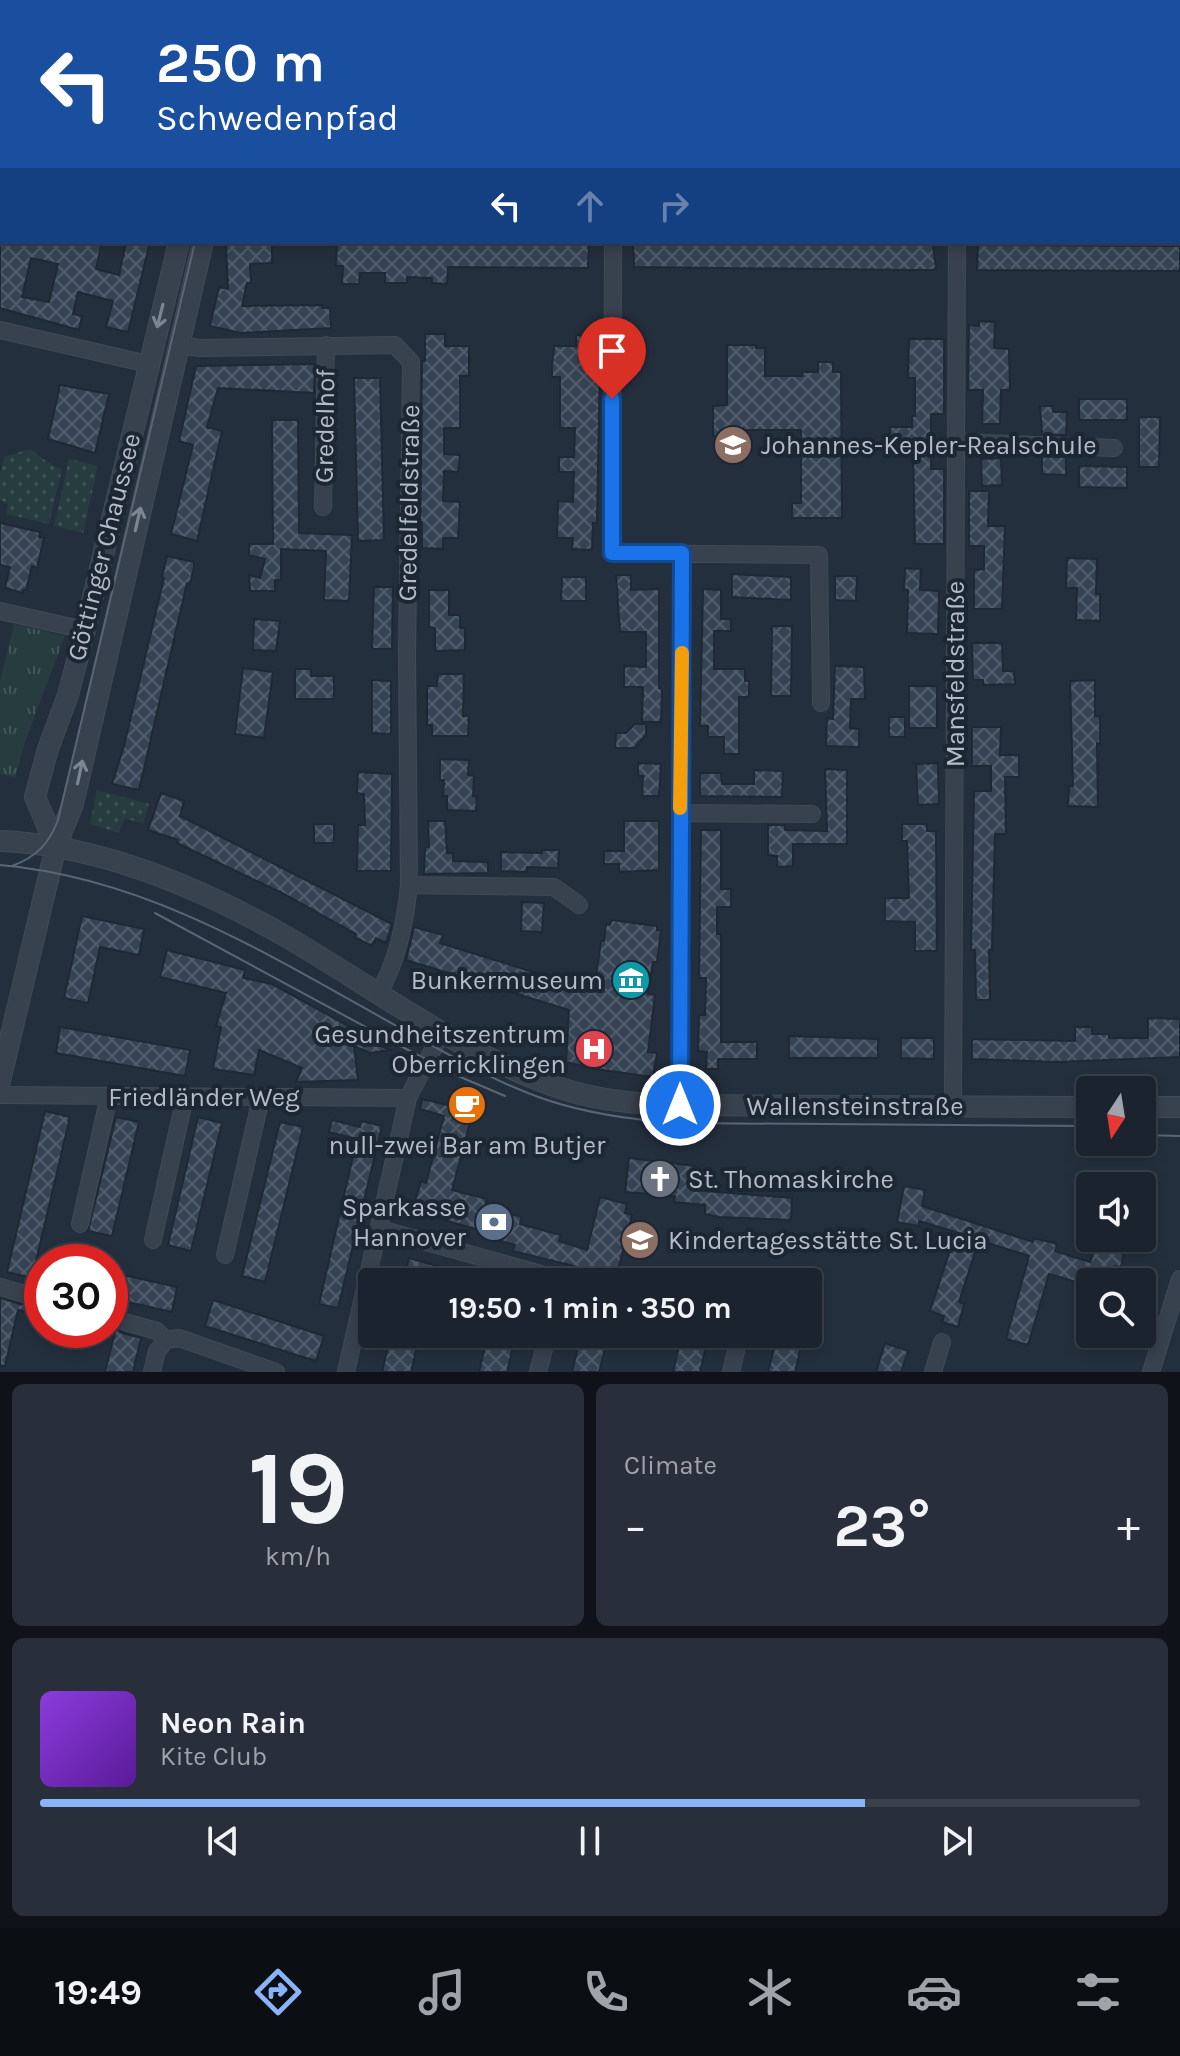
<!DOCTYPE html>
<meta charset="utf-8">
<style>
:root{--surface:#1b232e;--page:#282f3a;--text:#f1f3f6;--muted:#a0a4aa;--line:#39404a;--accent:#8ab4f8}
body{margin:0;font-family:Karla,sans-serif;background:var(--page);color:var(--text);height:100vh;display:flex;flex-direction:column;font-size:30px;white-space:nowrap}
*{box-sizing:border-box;margin:0}
p{font-size:26px;color:var(--muted)}
.icon{flex:none;width:44px;height:44px;fill:none;stroke:currentColor;stroke-width:2;stroke-linecap:round;stroke-linejoin:round}
.map{position:relative;height:1372px;overflow:hidden}
.drawer{display:flex;flex-direction:column;gap:12px;padding:12px;background:#0f1319;flex:1}
.drawer>*{flex:none}
.banner{position:absolute;left:0px;top:0px;width:1180px;height:244px;box-shadow:0 4px 12px #0003,0 0 0 2px var(--line);background:#1a4fa0;color:#fff;overflow:hidden}
.needle{width:52px;rotate:192deg}
.tools{position:absolute;left:1076px;top:1076px;display:grid;gap:16px}
.tools a{display:grid;place-items:center;width:80px;height:80px;border-radius:8px;background:var(--surface);box-shadow:0 4px 12px #0003,0 0 0 2px var(--line);font-size:40px}
.speed{position:absolute;left:24px;top:1244px;display:flex;gap:16px;font-size:40px;font-weight:700;text-align:center}
.speed>*{display:grid;place-content:center;width:104px;height:104px;border-radius:50%;background:var(--surface);box-shadow:0 4px 12px #0003,0 0 0 2px var(--line);line-height:1}
.speed .limit{border:12px solid #d22;background:#fff;color:#111}
.pin{position:absolute;display:grid;place-items:center;width:68px;height:68px;color:#fff;margin:-82px -34px;border-radius:50% 50% 50% 0;rotate:-45deg;box-shadow:0 0 8px #0007}
.pin .icon{rotate:45deg}
.me{position:absolute;width:88px;margin:-44px;rotate:0deg;stroke-linejoin:round;filter:drop-shadow(0 0 6px #0008)}
.turn{display:flex;align-items:center;gap:28px;height:168px;padding:0 24px;font-size:36px}
.turn .icon{width:104px;height:104px;stroke-width:2.5}
.turn b{display:block;font-size:56px;line-height:68px}
.lanes{display:flex;align-items:center;height:76px;padding:0 24px;background:#0003;justify-content:center;gap:40px;direction:ltr}
.lanes .off{opacity:.35}
.big{font-size:60px;font-weight:700;line-height:1.1}
.drawer .tile{flex:1;display:flex;flex-direction:column;justify-content:center;gap:12px;min-width:0;padding:0 28px;border-radius:12px;background:var(--page)}
.drawer .dial{align-items:center;gap:0}
.dial b{font-size:104px;line-height:1}
.song{display:flex;align-items:center;gap:24px}
.cover{width:96px;height:96px;border-radius:12px;background:linear-gradient(135deg,hsl(270 70% 55%),hsl(270 70% 35%))}
.played{height:8px;border-radius:4px;background:linear-gradient(90deg,var(--accent) 75%,var(--line) 75%)}
.keys{display:flex;justify-content:space-around;direction:ltr}
.heat{display:flex;justify-content:space-between;align-items:center;font-size:44px;direction:ltr}
.drawer .tiles{flex:1;display:grid;gap:12px;grid-template-columns:1fr 1fr}
.tile:last-child{grid-column:span 2}
.trip{position:absolute;left:358px;top:1268px;width:464px;height:80px;border-radius:8px;background:var(--surface);box-shadow:0 4px 12px #0003,0 0 0 2px var(--line);font-weight:700;line-height:80px;text-align:center}
.dock{display:flex;height:128px;justify-content:space-around;align-items:center;background:#0b0e12;color:var(--muted)}
.dock .icon{width:56px;height:56px}
.dock .on{color:var(--accent)}
.dock b{font-size:36px;color:var(--text)}
.map>svg:first-child{display:block}
.grass{fill:url(#grass-dots)}
.park{fill:url(#park-tufts)}
.building{fill:url(#building-cross-hatch);stroke:#1f2835;stroke-width:2;fill-rule:evenodd}
.lines{fill:none;stroke-linecap:round;stroke-linejoin:round}
.minor-casing{stroke:#414a57;stroke-width:18}
.tertiary-casing{stroke:#414a57;stroke-width:22}
.minor{stroke:#38414e;stroke-width:16}
.tertiary{stroke:#38414e;stroke-width:20}
.tram{stroke:#5a6575;stroke-width:2}
.oneway{stroke:#7c8592}
.route-casing{stroke:#114b97;stroke-width:20}
.route{stroke:#1a73e8;stroke-width:14}
.slow{stroke:#f59e0b;stroke-width:14}
.labels{text-anchor:middle;dominant-baseline:central;stroke-width:8;stroke-linejoin:round;paint-order:stroke}
.street-label{font-size:26px;fill:#b4bcc9;stroke:#1d2633}
.poi-label{font-size:26px;fill:#b4bcc9;stroke:#1d2633;text-anchor:start}
</style>
<div class="map">
<svg width="1180" height="1372" viewBox="0 0 1180 1372">
<defs>
<pattern id="grass-dots" width="8" height="8" patternUnits="userSpaceOnUse" patternTransform="scale(2)"><rect width="8" height="8" fill="#263c3f"/><path d="M2 2h.1M6 6h.1" fill="none" stroke="#435659" stroke-width="1.8" stroke-linecap="round"/></pattern>
<pattern id="park-tufts" width="24" height="20" patternUnits="userSpaceOnUse" patternTransform="scale(2)"><rect width="24" height="20" fill="#263c3f"/><path d="M3 7l-1-3M5 7V3M7 7l1-3M15 17l-1-3M17 17v-4M19 17l1-3" fill="none" stroke="#435659"/></pattern>
<pattern id="building-cross-hatch" width="8" height="8" patternUnits="userSpaceOnUse" patternTransform="scale(2)"><rect width="8" height="8" fill="#364354"/><path d="M0 0l8 8M0 8l8-8" fill="none" stroke="#515c6b"/></pattern>
</defs>
<rect width="100%" height="100%" fill="#242f3e"/>
<!-- grass -->
<path class="grass" d="M30,449L50,464L62,469L49,524L6,514L8,504L0,500V474L4,457Z
M69,459L98,466L83,533L54,526Z
M97,790L149,804L143,824L125,818L119,833L90,824Z"/>
<!-- park -->
<path class="park" d="M14,624L65,636L25,742L15,778L0,774V681Z"/>
<!-- building -->
<path class="building" d="M0,242H102L96,269L119,275L126,242H150L128,332L106,327L113,301L78,292L73,314L82,316L79,330L0,308ZM31,258L58,264L49,302L22,297Z
M231,242H272V263L250,264L251,283H247L242,306L322,305V308H330L331,328L241,333L210,326L219,287L228,289L226,246Z
M337,242L589,244L588,268L448,267L447,284L432,283V278L407,277V283H385V273H360L359,284H342L343,266H336Z
M633,243L933,245L936,268L933,270H914L634,267Z
M978,245L1180,246V271L977,270Z
M979,321L995,322L994,348L1009,349L1010,390H1001L1000,424H982L983,390H968L969,325L979,326Z
M425,334H445V346H469V376H460V428H444V454L460,455L458,472L444,471L443,501L460,502L458,538H443V549L422,548V522H420L422,361H425Z
M576,335H597L596,362H600L597,523H593L592,550L572,549L573,538H557L558,501L573,502L574,472H559V457H574L575,428H560V377H552V366L554,346H576Z
M909,339H944V414H931V469H944V544H915L913,454H890V427H912V416H915V378H908Z
M727,345H756V348H765V376H802V372H818V362H833V372H841L842,518H792V503H801V430H730V436H713V406L727,405Z
M315,364L314,393L218,388L207,427L222,431L197,541L171,534L193,445L179,441L196,366Z
M354,378H380L384,540L358,541Z
M60,385L109,394L95,453L48,439Z
M1079,399H1127V420H1079Z
M1040,406H1053V412H1067L1066,435L1042,434Z
M1139,417H1160L1159,467H1139Z
M272,420H298L299,533L352,535L349,601L324,600L326,551L281,549V580H275V591H250L249,575L260,578L265,559L249,555V544H273Z
M1042,456L1066,457V475L1042,474Z
M1001,458L1002,485L982,486L981,459Z
M1079,466L1127,467V488L1079,487Z
M969,491H989L988,526H1005L1002,609H974V570L984,569V546H969Z
M0,523L40,532L39,537L44,538L37,568L32,566L26,590H23V593L5,588L10,567L0,565Z
M167,556L194,562V567L190,584L187,583L139,790L112,784L124,746L164,578L162,577Z
M1067,558L1097,559L1096,594H1100V621L1076,620L1077,588H1066Z
M905,568L921,569L920,590L939,591L938,634L907,633L908,590H904Z
M732,574L791,577V600L732,597Z
M616,575H631V590L659,589V688H662L661,722H642L643,687H624V666L646,667V632H620Z
M835,576H857L856,601L835,600Z
M562,577H586V601H561Z
M374,587H393L392,649H372Z
M703,589L721,590V619H731V631H714V669H745V681H749V697H739V754H724V737H708V726H700Z
M429,590H449V615H460V628H465V650L435,651V628L429,627Z
M254,619L280,621L276,651L253,650Z
M772,626H792L791,696H771Z
M972,643H1002L1003,671H1014L1015,684L983,685V680H973Z
M835,666L864,667L865,699H851L850,728L859,729V747L826,746L827,718L833,719Z
M243,668L273,672L264,738L235,734Z
M295,669H311V676H334V699H295Z
M438,674H464L463,716H469L468,736H432V725H427V686H437Z
M372,680L391,681V734L372,733Z
M1095,680V716H1100V744L1097,743L1098,807L1068,806L1069,786H1073L1070,681Z
M909,686H937V728H909Z
M889,717H905V737H889Z
M635,724H646V735L634,748H615L616,733H626Z
M972,727H1001L1000,755H1019V777H1005L1006,834H995L992,950H989L990,1000H976L975,950H971L974,791H991V766H972Z
M440,759L469,760L468,775L474,776L473,796L477,797L476,811L447,810V796H443L444,780H440Z
M638,763L661,764L659,796H642L643,776H638Z
M938,763L939,804L918,805L916,764Z
M825,769L847,770V844H793V866L777,867V856L768,855V825H785V830L827,831Z
M754,770L783,771L782,797L700,796V773H721L722,784H754Z
M358,772L392,774L391,871H357L358,825H365L364,794L357,793Z
M161,793L184,801L180,816L392,924L386,943L376,938L372,946L354,937L356,934L282,893L177,843L178,840L148,830Z
M428,821H445L447,853H453V861L488,862V873L424,874L425,847H429Z
M624,821H659V870L619,872V864H604V851H624Z
M314,824H334V843H314Z
M902,824H927V831H936L937,951H915V922L885,921V898H909L907,841H902Z
M701,830H721V889H731V907H717V934H721V1042H757V1059H718V1069H706L707,1052L698,1051L699,1015H705L706,978H699Z
M542,850H559L558,868L527,867V872L501,871V852L542,853Z
M522,902L544,903L542,932L521,931Z
M82,916L144,929L139,955L100,947L88,1003L64,998Z
M611,920L657,926V930L661,931L657,962H653L648,994L655,995L648,1052L657,1053L653,1077L595,1069L566,1062L569,1010L406,960L414,927L443,935L440,943L594,991L601,941H604L606,924L610,925Z
M167,950L245,970L243,978L272,984L352,1028V1031L367,1040L390,1050L370,1053L354,1046L358,1080L296,1082L302,1068L259,1050L254,1075L213,1069L221,1027L216,1026L226,993L160,977Z
M1148,1018L1180,1019V1057L1057,1062L972,1059V1039L1075,1041V1027H1092V1034H1109V1038H1148Z
M60,1027L190,1050L185,1076L56,1053Z
M789,1036L878,1039V1058H789Z
M901,1038H934V1059L901,1058Z
M463,1093L477,1096L452,1190L487,1199L485,1207L522,1217L520,1224L561,1235L559,1241L587,1250L600,1197L627,1204L625,1213L632,1215L617,1274L610,1272V1275L513,1251L515,1245L478,1234L479,1230L412,1211L421,1181L426,1183L444,1116L420,1109L422,1099L459,1108Z
M45,1111L70,1117L32,1278L7,1272Z
M116,1117L139,1122L112,1236L88,1231Z
M198,1117L222,1123L191,1251L168,1245Z
M332,1120L360,1127L361,1121L382,1126L338,1308L319,1304L357,1139L329,1132Z
M280,1122L303,1127L265,1282L242,1276Z
M629,1158L695,1166L693,1190L792,1198L791,1220L719,1217L705,1214V1205L674,1202L675,1196L625,1192Z
M904,1186L925,1190L922,1206L1033,1242L1034,1238L1057,1244L1055,1251L1090,1262L1094,1251L1099,1252L1101,1238H1127L1121,1267L1115,1266L1112,1282H1090V1286L1049,1274L1028,1345L1006,1339L1029,1256L979,1240L959,1302L964,1304L958,1327L942,1322L944,1316L930,1311L956,1232L919,1221V1226L897,1222Z
M409,1258L480,1278L479,1282H403Z
M110,1272L177,1287L172,1312L110,1298Z
M0,1298L37,1309L35,1314L18,1310L5,1366H0Z
M213,1300L324,1336L316,1361L205,1326Z
M116,1328L122,1333L141,1338L133,1372H105Z
M391,1334H420L411,1372H382Z
M488,1334H516L507,1372H479Z
M581,1334H609L599,1372H572Z
M682,1334H709L700,1372H673Z
M778,1334H804L795,1372H768Z
M885,1343L908,1351L901,1372H876Z"/>
<g class="lines">
<defs>
<path id="minor" d="M1178,113H1180
M1178,228H1180
M613,242L612,553L819,555L821,703
M0,330L148,364
M179,345L199,348L395,345L411,362L407,654L409,885C405,922 398,961 378,994
M956,442L1114,448
M323,507L326,345
M0,611L85,630
M680,813L812,814
M409,885L554,887L579,905
M0,1095L408,1098
M680,1105L682,553
M953,1107L957,242
M80,1224L109,1096
M380,1229L552,1277L559,1282
M153,1240L185,1097
M225,1255L261,1098
M0,1287L42,1299
M125,1322L157,1331L166,1340L179,1338L276,1372
M152,1372L157,1351L166,1340
M346,1372L408,1098L442,1032
M538,1372L548,1334
M731,1372L740,1334
M933,1372L942,1342
M1151,1372L1180,1279"/>
<path id="tertiary" d="M237,2V0
M265,2L266,0
M0,841C100,845 199,887 285,936C375,988 460,1054 560,1088C598,1101 640,1104 680,1105L1090,1107
M56,846L35,797L48,749L68,695L85,630L179,242
M0,1081L56,846L73,804L203,242
M1142,1107H1180"/>
</defs>
<!-- minor casing -->
<use href="#minor" class="minor-casing"/>
<!-- tertiary casing -->
<use href="#tertiary" class="tertiary-casing"/>
<!-- minor -->
<use href="#minor" class="minor"/>
<!-- tertiary -->
<use href="#tertiary" class="tertiary"/>
<!-- tram -->
<path class="tram" d="M243,2L244,0
M257,2L258,0
M0,865C152,878 280,962 411,1034C455,1058 499,1084 547,1100C589,1114 634,1120 678,1123L1090,1126
M12,866C36,857 49,844 58,820L195,242
M155,913L410,1051L458,1076L505,1096
M1142,1135L1180,1136"/>
</g>
<!-- one-way arrows -->
<defs><path id="oneway-shaft" d="M-6 0H5M1.5-3L5.5 0L1.5 3" fill="none" stroke-width="1.6" stroke-linecap="round" stroke-linejoin="round" transform="scale(2)"/></defs>
<g class="oneway">
<use href="#oneway-shaft" transform="translate(160 316) rotate(104)"/>
<use href="#oneway-shaft" transform="translate(138 519) rotate(-77)"/>
<use href="#oneway-shaft" transform="translate(80 772) rotate(-78)"/>
</g>
<g class="lines">
<defs>
<path id="route" d="M612,399V553H682L680,1105"/>
</defs>
<!-- route casing -->
<use href="#route" class="route-casing"/>
<!-- route -->
<use href="#route" class="route"/>
<!-- slow -->
<path class="slow" d="M680,808L682,653"/>
</g>
<!-- icons -->
<defs>
<symbol id="school-disc" viewBox="-11 -11 22 22"><circle r="9.5" fill="#8d6e63" stroke="#1d2633"/><path d="M0-5L7-2L0 1L-7-2ZM-4 1L0 2.5L4 1V4Q0 6-4 4Z" fill="#fff"/></symbol>
<symbol id="museum-disc" viewBox="-11 -11 22 22"><circle r="9.5" fill="#0f9aa8" stroke="#1d2633"/><path d="M0-6L6-3V-2H-6V-3ZM-5-1h2V3h-2ZM-1-1h2V3h-2ZM3-1h2V3H3ZM-6 4H6V6H-6Z" fill="#fff"/></symbol>
<symbol id="hospital-disc" viewBox="-11 -11 22 22"><circle r="9.5" fill="#e0444e" stroke="#1d2633"/><path d="M-5-5h3v3.5h4V-5h3V5h-3V1.5h-4V5h-3Z" fill="#fff"/></symbol>
<symbol id="cafe-disc" viewBox="-11 -11 22 22"><circle r="9.5" fill="#e8710a" stroke="#1d2633"/><path d="M-5.5-4.5H6V0H3Q3 3.5 0 3.5H-2.5Q-5.5 3.5-5.5 0ZM3-3.2v2h1.7v-2ZM-6 4.5H4V6H-6Z" fill="#fff"/></symbol>
<symbol id="church-disc" viewBox="-11 -11 22 22"><circle r="9.5" fill="#6b7280" stroke="#1d2633"/><path d="M-1.2-6h2.4v3.5h3.3v2.4h-3.3V6h-2.4V-.1h-3.3v-2.4h3.3Z" fill="#fff"/></symbol>
<symbol id="bank-disc" viewBox="-11 -11 22 22"><circle r="9.5" fill="#5c6f8a" stroke="#1d2633"/><path d="M-6-4H6V4H-6ZM0-2.3a2.3 2.3 0 1 0 0 4.6a2.3 2.3 0 1 0 0-4.6Z" fill="#fff"/></symbol>
</defs>
<g fill-rule="evenodd">
<use href="#school-disc" x="711" y="423" width="44" height="44"/>
<use href="#museum-disc" x="609" y="958" width="44" height="44"/>
<use href="#hospital-disc" x="572" y="1027" width="44" height="44"/>
<use href="#cafe-disc" x="445" y="1083" width="44" height="44"/>
<use href="#church-disc" x="638" y="1157" width="44" height="44"/>
<use href="#bank-disc" x="472" y="1200" width="44" height="44"/>
<use href="#school-disc" x="618" y="1218" width="44" height="44"/>
</g>
<g class="labels">
<!-- street labels -->
<g class="street-label">
<text transform="translate(325 426) rotate(-89)">Gredelhof</text>
<text transform="translate(409 503) rotate(-89)">Gredelfeldstraße</text>
<text transform="translate(104 547) rotate(-76)">Göttinger Chaussee</text>
<text transform="translate(955 674) rotate(-90)">Mansfeldstraße</text>
<text x="204" y="1097">Friedländer Weg</text>
<text x="855" y="1106">Wallensteinstraße</text>
</g>
<!-- poi labels -->
<g class="poi-label">
<text x="761" y="445">Johannes-Kepler-Realschule</text>
<text x="603" y="980" text-anchor="end">Bunkermuseum</text>
<text x="566" y="1034" text-anchor="end">Gesundheitszentrum<tspan x="566" dy="30">Oberricklingen</tspan></text>
<text x="467" y="1145" text-anchor="middle">null-zwei Bar am Butjer</text>
<text x="688" y="1179">St. Thomaskirche</text>
<text x="466" y="1207" text-anchor="end">Sparkasse<tspan x="466" dy="30">Hannover</tspan></text>
<text x="668" y="1240">Kindertagesstätte St. Lucia</text>
</g>
</g>
</svg>
<div class="tools">
<a><svg class="needle" viewBox="-14 -14 28 28"><path d="M0-13l5 13h-10z" fill="#e53935"/><path d="M0 13l5-13h-10z" fill="#a0a4aa"/></svg></a>
<a><svg class="icon" aria-label="sound" viewBox="0 0 24 24"><path d="M4 9h4l5-4v14l-5-4H4zM17 9q2 3 0 6"/></svg></a>
<a><svg class="icon" aria-label="search" viewBox="0 0 24 24"><circle cx="10" cy="10" r="6"/><path d="M15 15l6 6"/></svg></a>
</div>
<div class="speed"><div class="limit">30</div></div>
<div class="pin" style="left:612px;top:399px;background:#d93025"><svg class="icon" aria-label="arrive" viewBox="0 0 24 24"><path d="M6 21V4h12l-3 4 3 4H6"/></svg></div>
<svg class="me" style="left:680px;top:1105px" viewBox="-20 -20 40 40"><circle r="17" fill="#1a73e8" stroke="#fff" stroke-width="3"/><path d="M0-11L8 9 0 5-8 9z" fill="#fff"/></svg>
<div class="trip">19:50 · 1 min · 350 m</div>
<div class="banner">
<div class="turn"><svg class="icon" aria-label="left" viewBox="0 0 24 24"><path d="M17 20v-9H6M10 6l-5 5 5 5"/></svg><div><b>250 m</b>Schwedenpfad</div></div>
<div class="lanes"><svg class="icon" aria-label="left" viewBox="0 0 24 24"><path d="M17 20v-9H6M10 6l-5 5 5 5"/></svg><svg class="icon off" aria-label="ahead" viewBox="0 0 24 24"><path d="M12 20V5M6 11l6-6 6 6"/></svg><svg class="icon off" aria-label="right" viewBox="0 0 24 24"><path d="M7 20v-9h11M14 6l5 5-5 5"/></svg></div>
</div>
</div>
<section class="drawer">
<div class="tiles">
<div class="tile dial"><b>19</b><p>km/h</p></div>
<div class="tile"><p>Climate</p>
<div class="heat"><a>−</a><b class="big">23°</b><a>+</a></div>
</div>
<div class="tile">
<div class="song"><i class="cover"></i><div><b>Neon Rain</b><p>Kite Club</p></div></div>
<div class="played"></div>
<div class="keys"><svg class="icon" aria-label="previous" viewBox="0 0 24 24"><path d="M18 5L8 12l10 7zM5 5v14"/></svg><svg class="icon" aria-label="pause" viewBox="0 0 24 24"><path d="M8 5v14M16 5v14"/></svg><svg class="icon" aria-label="next" viewBox="0 0 24 24"><path d="M6 5l10 7-10 7zM19 5v14"/></svg></div>
</div>
</div>
</section>
<nav class="dock">
<b>19:49</b>
<svg class="icon on" aria-label="directions" viewBox="0 0 24 24"><path d="M12 3l9 9-9 9-9-9zM9 14v-3h6M13 9l2 2-2 2"/></svg>
<svg class="icon" aria-label="music" viewBox="0 0 24 24"><path d="M9 18V5l10-2v13"/><circle cx="6" cy="18" r="3"/><circle cx="16" cy="16" r="3"/></svg>
<svg class="icon" aria-label="phone" viewBox="0 0 24 24"><path d="M5 4h4l2 5-3 2q2 4 5 5l2-3 5 2v4C11 20 4 13 5 4z"/></svg>
<svg class="icon" aria-label="climate" viewBox="0 0 24 24"><path d="M12 3v18M4 7l16 10M4 17L20 7"/></svg>
<svg class="icon" aria-label="car" viewBox="0 0 24 24"><path d="M5 17H2v-5l4-1 3-4h7l3 4 3 1v5h-3M9 17h6M6 11h13"/><circle cx="7" cy="17" r="2"/><circle cx="17" cy="17" r="2"/></svg>
<svg class="icon" aria-label="filters" viewBox="0 0 24 24"><path d="M4 7h16M4 17h16"/><circle cx="9" cy="7" r="2"/><circle cx="15" cy="17" r="2"/></svg>
</nav>
